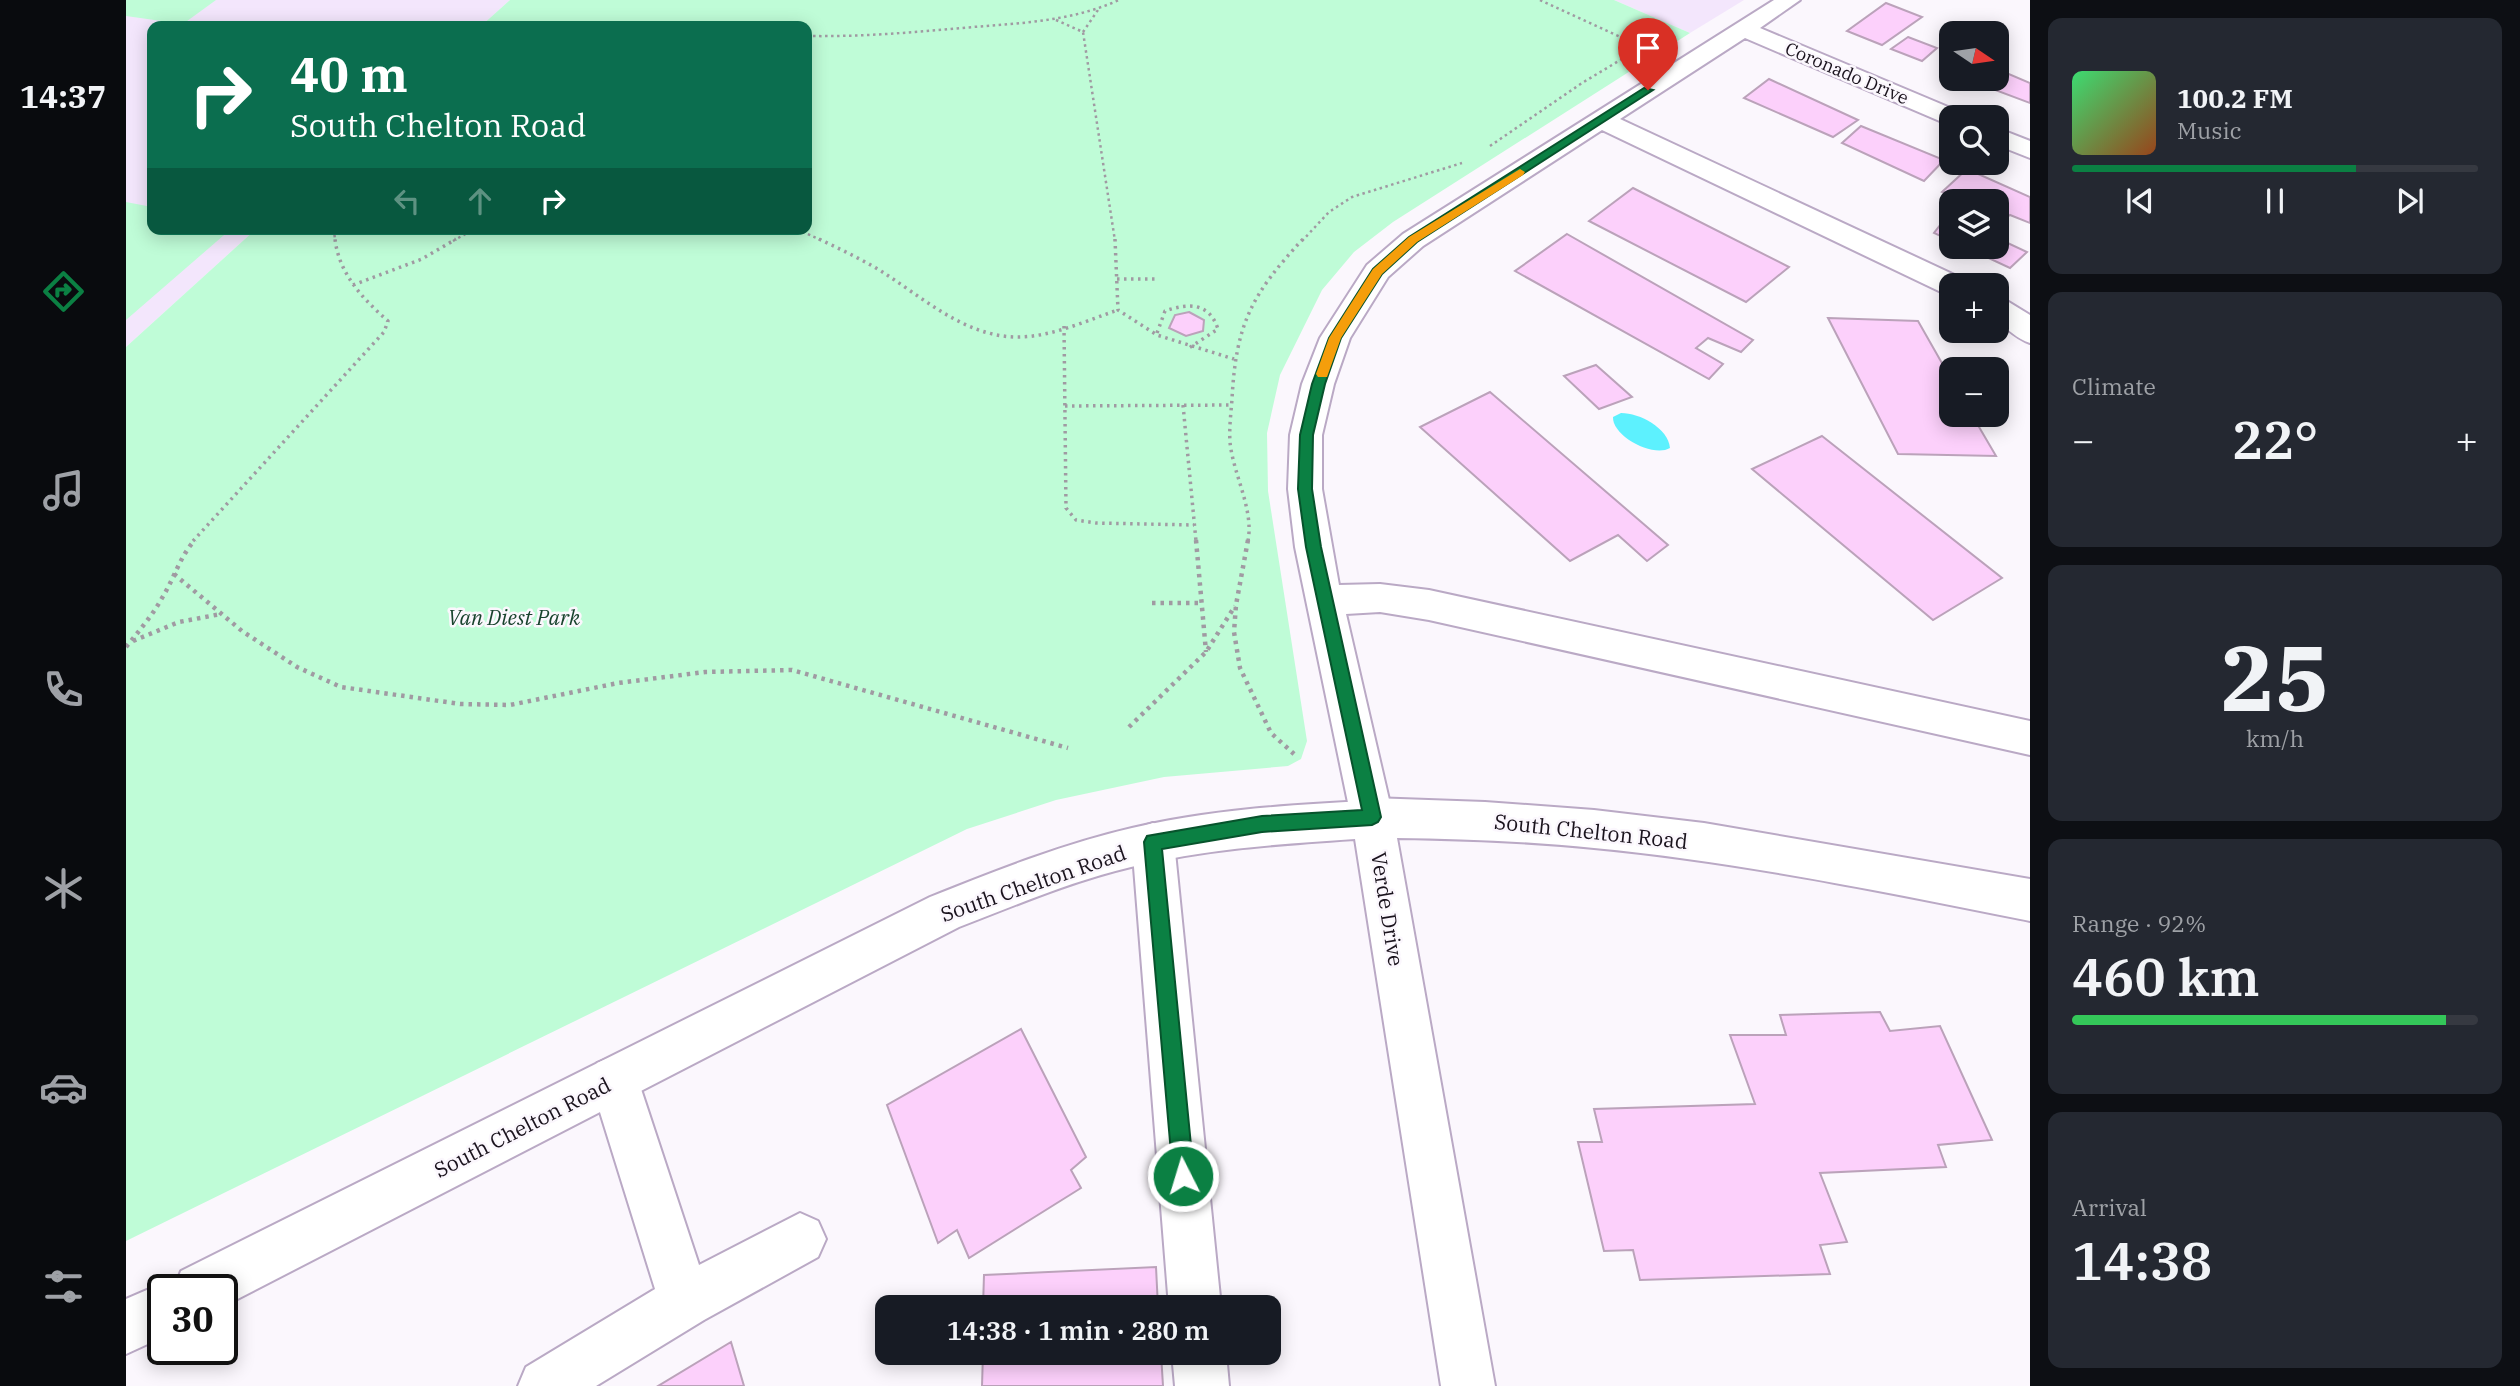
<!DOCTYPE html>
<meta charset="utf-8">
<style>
:root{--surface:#171b24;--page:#242831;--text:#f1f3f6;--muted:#9ea1a6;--line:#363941;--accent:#0b8043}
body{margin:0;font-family:"IBM Plex Serif",serif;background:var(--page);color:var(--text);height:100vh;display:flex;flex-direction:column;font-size:26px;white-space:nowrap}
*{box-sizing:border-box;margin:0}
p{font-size:23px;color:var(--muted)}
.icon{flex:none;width:38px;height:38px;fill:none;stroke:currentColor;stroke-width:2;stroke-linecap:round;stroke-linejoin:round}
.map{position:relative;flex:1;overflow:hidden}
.details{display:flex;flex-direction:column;gap:18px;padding:18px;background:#0d0f14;width:490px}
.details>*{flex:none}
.banner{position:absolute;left:21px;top:21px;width:665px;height:214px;border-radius:14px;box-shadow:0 4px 18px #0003;background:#0b6e4f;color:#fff;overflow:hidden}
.needle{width:46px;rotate:103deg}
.buttons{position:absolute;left:1813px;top:21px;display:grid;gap:14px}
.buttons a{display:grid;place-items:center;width:70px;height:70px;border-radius:14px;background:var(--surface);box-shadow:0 4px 18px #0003;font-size:35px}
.speed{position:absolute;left:21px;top:1274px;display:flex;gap:14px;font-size:35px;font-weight:700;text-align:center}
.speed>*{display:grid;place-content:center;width:91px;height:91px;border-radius:50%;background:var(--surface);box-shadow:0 4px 18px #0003;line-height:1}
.speed .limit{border:4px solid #111;border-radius:10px;background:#fff;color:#111}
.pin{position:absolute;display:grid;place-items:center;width:60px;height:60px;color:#fff;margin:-72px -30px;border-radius:50% 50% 50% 0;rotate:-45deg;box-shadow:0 0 7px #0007}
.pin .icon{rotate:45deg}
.me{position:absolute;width:77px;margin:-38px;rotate:355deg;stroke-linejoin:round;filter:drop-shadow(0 0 5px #0008)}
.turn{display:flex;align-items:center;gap:24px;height:147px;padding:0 28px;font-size:32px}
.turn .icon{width:91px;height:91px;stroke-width:2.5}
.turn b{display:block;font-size:49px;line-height:60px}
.lanes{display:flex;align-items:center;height:66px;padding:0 28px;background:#0003;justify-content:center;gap:35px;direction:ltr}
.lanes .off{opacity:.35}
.big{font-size:52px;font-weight:600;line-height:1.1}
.details .tile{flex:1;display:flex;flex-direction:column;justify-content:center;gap:10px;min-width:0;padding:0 24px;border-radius:14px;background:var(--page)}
.details .dial{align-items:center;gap:0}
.dial b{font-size:91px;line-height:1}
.song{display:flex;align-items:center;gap:21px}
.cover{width:84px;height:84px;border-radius:10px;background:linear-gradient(135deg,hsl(140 70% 55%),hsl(20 70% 35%))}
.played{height:7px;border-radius:4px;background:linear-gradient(90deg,var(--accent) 70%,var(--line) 70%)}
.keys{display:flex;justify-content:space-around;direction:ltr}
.heat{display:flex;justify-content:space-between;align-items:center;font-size:38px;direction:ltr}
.charge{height:10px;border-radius:5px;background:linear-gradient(90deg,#34c759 92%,var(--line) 0)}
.trip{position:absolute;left:749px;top:1295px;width:406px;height:70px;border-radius:14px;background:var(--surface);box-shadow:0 4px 18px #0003;font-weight:600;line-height:70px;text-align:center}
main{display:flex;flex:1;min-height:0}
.tab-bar{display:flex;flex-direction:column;width:126px;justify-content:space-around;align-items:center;background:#090b0e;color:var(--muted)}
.tab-bar .icon{width:49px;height:49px}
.tab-bar .active{color:var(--accent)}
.tab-bar b{font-size:32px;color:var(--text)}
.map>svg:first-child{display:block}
.built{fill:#f3e6fc}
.green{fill:#bffcd7}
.water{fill:#5df1fe}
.building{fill:#fcd0fb;stroke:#bba2ba;stroke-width:2}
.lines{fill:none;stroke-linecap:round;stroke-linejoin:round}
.street-casing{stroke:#baa9c5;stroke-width:4}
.secondary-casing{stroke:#baa9c5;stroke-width:4}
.path-far2{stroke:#a09aa2;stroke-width:2.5;stroke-dasharray:2.5 3.5;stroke-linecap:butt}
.path-far1{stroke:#a09aa2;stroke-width:3.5;stroke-dasharray:2.5 4.5;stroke-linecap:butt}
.path{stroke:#a09aa2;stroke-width:4.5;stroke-dasharray:3.5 5;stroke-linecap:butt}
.street{fill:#fff;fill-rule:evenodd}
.secondary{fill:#fff;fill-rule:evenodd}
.route{fill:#0b8043;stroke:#07532c;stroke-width:2}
.slow{fill:#f59e0b}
.labels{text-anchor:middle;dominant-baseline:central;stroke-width:5;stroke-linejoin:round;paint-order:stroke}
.far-street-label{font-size:18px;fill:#1a131d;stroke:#fbf7fd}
.park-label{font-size:21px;font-style:italic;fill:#18432d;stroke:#fbf7fd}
.street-label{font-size:21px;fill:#1a131d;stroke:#fbf7fd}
</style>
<main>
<nav class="tab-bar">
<b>14:37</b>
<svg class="icon active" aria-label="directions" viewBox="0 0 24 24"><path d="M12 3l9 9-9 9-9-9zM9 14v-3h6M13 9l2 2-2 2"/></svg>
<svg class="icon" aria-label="music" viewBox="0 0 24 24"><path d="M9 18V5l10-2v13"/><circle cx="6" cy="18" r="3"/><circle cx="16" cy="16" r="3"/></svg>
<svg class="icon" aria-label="phone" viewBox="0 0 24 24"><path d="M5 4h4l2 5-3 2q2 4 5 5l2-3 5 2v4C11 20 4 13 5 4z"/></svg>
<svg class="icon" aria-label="climate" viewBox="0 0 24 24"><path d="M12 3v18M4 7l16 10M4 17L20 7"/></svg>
<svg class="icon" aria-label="car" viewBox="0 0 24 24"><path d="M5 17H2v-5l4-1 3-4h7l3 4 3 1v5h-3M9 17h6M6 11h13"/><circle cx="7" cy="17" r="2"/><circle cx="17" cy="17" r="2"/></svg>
<svg class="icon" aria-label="filters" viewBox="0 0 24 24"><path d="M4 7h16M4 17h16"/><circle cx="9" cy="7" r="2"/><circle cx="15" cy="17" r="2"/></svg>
</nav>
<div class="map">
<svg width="1904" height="1386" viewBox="0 0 1904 1386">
<rect width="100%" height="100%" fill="#fbf7fd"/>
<!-- built -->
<path class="built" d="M0,0H384L355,26H26V229H130L0,347Z
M1488,0H1618L1564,33Z"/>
<!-- green -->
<path class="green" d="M0,0H90L57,24L0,16Z
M384,0H1488L1564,33L1267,222L1228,252L1196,290L1154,375L1141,433L1142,491L1181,741L1175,759L1162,766L1038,777L930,800L841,829L0,1241V347L130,229H681V26H355Z
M0,202L26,207V229H105L0,320Z"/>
<!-- water -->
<path class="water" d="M1495,413C1514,413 1542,428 1544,448C1527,458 1486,436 1487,417Z"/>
<!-- building -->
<path class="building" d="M1760,3L1796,17L1756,45L1721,31Z
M1782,37L1811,48L1796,61L1765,49Z
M1871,69L1904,83V103L1840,79H1871Z
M1643,79L1732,120L1707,137L1618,98Z
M1735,126L1818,160L1798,181L1716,143Z
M1841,169L1904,197V223L1884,215L1877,220L1871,217V201H1837L1816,192Z
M1507,188L1663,267L1620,302L1463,221Z
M1815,224L1825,228V241L1808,233Z
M1441,234L1627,340L1615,352L1582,338L1570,348L1597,364L1583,379L1389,271Z
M1871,238L1901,252L1884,268L1839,247H1871Z
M1063,312L1078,320L1077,331L1060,336L1043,328L1049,315Z
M1702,318L1792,321L1825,379V415H1846L1870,456L1772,454Z
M1470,365L1506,397L1473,409L1438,376Z
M1364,392L1542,545L1521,561L1492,535L1444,561L1294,427Z
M1696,436L1876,578L1807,620L1626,469Z
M1754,1012L1764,1031L1814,1026L1866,1140L1812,1145L1820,1167L1694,1173L1721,1242L1694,1245L1704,1274L1514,1280L1507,1250L1478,1251L1452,1142H1476L1468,1109L1629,1104L1604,1035H1660L1654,1015Z
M895,1029L960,1157L945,1170L955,1188L843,1258L831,1230L812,1243L761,1105Z
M1030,1267L1032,1307H857L858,1275Z
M605,1342L618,1386H532Z
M857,1353H1035L1037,1386H856Z"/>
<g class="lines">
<defs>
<path id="street" d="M1648,0H1674L1634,28L1834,112L1838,117H1825V124L1816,122L1619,38L1494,119L1835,278L1839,285H1825V294L1815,292L1476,130L1297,246L1262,277L1224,338L1208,384L1196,435V489L1213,585L1254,584L1303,590L1904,721V755L1303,620L1254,612L1220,614L1267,817L1261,830L1246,836L1231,830L1225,817L1169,547L1162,489L1164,435L1176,384L1194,338L1241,265L1277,234Z
M1871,128L1904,141V158L1871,145Z
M1871,298L1881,301L1904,315V343C1891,339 1882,329 1871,321Z
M1027,823L1042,828L1048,842L1095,1307H1043L1006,842L1012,828Z
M488,1056L505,1063L512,1080L573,1265L674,1213L692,1221L700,1239L692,1257L578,1320L470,1386H392L400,1367L529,1289L464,1080L471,1063Z
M1046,1353H1100L1103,1386H1049Z"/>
<path id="secondary" d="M1246,798L1359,802L1468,810L1578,823L1904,879V921C1760,892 1614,862 1468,848C1402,841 1336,839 1271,838L1369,1386H1315L1229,839C1154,844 1079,849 1005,867C946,881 890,905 833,927L96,1307V1290H37V1337L0,1354V1299L37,1283L49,1287L55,1271L804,897C869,871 937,844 1006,828C1082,810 1161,805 1239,801Z"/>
</defs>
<!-- street casing -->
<use href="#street" class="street-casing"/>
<!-- secondary casing -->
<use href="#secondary" class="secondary-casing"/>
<!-- path-far2 -->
<path class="path-far2" d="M1414,0L1516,47
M930,20L957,32L989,241
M957,32L972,10
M681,36C737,37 791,32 847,27C897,23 946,21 993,0
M1364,146L1456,83L1516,47
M208,229L209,241
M671,229L697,241
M327,241L348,229
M1176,241L1203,212L1226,197L1336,163"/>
<!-- path-far1 -->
<path class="path-far1" d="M693,239C714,249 735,259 755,271C796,297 837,335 888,337C924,338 959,321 992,310
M989,239L992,310L1031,335L1108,359
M991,279H1033
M227,285L296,259L330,239
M938,326L940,508L950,520L970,523L1068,525
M1031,333L1039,311C1062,303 1083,302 1092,329L1063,348
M1057,405L1070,541
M939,406L1105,405
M67,541L258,332L262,321C237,299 213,274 209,239
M1122,541C1128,509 1107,474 1104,442C1103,428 1105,413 1106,399C1110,323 1126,294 1177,239"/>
<!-- path -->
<path class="path" d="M1070,540L1080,652
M1122,540L1110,605L1108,632L1114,668L1145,733L1168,754
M48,574L116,631L171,667L215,687L334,704L384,705L492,683L579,672L666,670L942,748
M1026,603H1076
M7,641L53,622L95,614
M0,647C13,631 26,616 36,598C48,579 54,556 69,540
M1003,727L1080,652L1109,606"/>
<!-- street -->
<use href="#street" class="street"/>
<!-- secondary -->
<use href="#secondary" class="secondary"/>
</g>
<!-- route -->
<path class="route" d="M1518,88L1527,90L1291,242L1256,274L1215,338L1199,384L1187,435L1186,489L1195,547L1255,817L1252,822L1246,825L1136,832L1036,849L1068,1176L1065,1183L1057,1186L1050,1183L1047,1176L1018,842L1021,836L1136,816L1236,810L1180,547L1172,489L1174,435L1186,384L1203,338L1247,269L1283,237Z"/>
<!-- slow -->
<path class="slow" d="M1394,169L1399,172L1397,175L1291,242L1256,274L1215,338L1201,377H1192L1190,374L1203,338L1247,269L1283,237Z"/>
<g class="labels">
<!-- far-street labels -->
<g class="far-street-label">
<text transform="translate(1721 73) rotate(23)">Coronado Drive</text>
</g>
<!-- park labels -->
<g class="park-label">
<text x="388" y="617">Van Diest Park</text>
</g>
<!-- street labels -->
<g class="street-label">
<text transform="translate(1465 831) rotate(6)">South Chelton Road</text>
<text transform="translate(907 883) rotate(-19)">South Chelton Road</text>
<text transform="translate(1262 909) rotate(81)">Verde Drive</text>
<text transform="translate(396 1127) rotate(-27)">South Chelton Road</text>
</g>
</g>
</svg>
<div class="buttons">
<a><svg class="needle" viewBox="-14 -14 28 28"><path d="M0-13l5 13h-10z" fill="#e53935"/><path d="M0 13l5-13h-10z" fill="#9ea1a6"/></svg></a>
<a><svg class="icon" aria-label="search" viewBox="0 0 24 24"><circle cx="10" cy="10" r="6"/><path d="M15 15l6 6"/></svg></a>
<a><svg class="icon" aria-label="layers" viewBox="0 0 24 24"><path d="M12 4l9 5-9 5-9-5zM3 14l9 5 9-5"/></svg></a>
<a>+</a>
<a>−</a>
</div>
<div class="speed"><div class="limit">30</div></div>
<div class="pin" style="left:1522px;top:90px;background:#d93025"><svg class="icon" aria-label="arrive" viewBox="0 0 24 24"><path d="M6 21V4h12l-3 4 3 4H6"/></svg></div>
<svg class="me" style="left:1057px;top:1176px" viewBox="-20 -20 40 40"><circle r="17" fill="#0b8043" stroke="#fff" stroke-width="3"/><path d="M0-11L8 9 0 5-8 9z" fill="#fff"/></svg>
<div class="trip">14:38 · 1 min · 280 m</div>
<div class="banner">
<div class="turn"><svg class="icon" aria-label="right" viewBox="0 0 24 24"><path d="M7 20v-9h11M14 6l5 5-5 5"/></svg><div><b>40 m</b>South Chelton Road</div></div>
<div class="lanes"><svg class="icon off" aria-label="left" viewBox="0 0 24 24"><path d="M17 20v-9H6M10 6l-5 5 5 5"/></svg><svg class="icon off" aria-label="ahead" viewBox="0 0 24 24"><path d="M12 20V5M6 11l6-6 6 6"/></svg><svg class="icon" aria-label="right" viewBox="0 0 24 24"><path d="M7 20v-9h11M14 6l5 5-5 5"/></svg></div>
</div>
</div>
<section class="details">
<div class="tile">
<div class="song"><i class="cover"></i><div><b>100.2 FM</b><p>Music</p></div></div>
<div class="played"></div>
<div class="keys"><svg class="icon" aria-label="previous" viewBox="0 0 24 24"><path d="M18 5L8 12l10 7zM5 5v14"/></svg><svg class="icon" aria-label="pause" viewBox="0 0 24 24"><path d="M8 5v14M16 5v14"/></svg><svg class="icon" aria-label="next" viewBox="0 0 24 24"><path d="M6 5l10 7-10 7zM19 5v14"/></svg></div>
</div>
<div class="tile"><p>Climate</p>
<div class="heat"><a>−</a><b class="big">22°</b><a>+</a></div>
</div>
<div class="tile dial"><b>25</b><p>km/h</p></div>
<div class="tile"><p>Range · 92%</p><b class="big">460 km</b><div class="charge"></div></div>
<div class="tile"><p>Arrival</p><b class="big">14:38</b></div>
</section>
</main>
